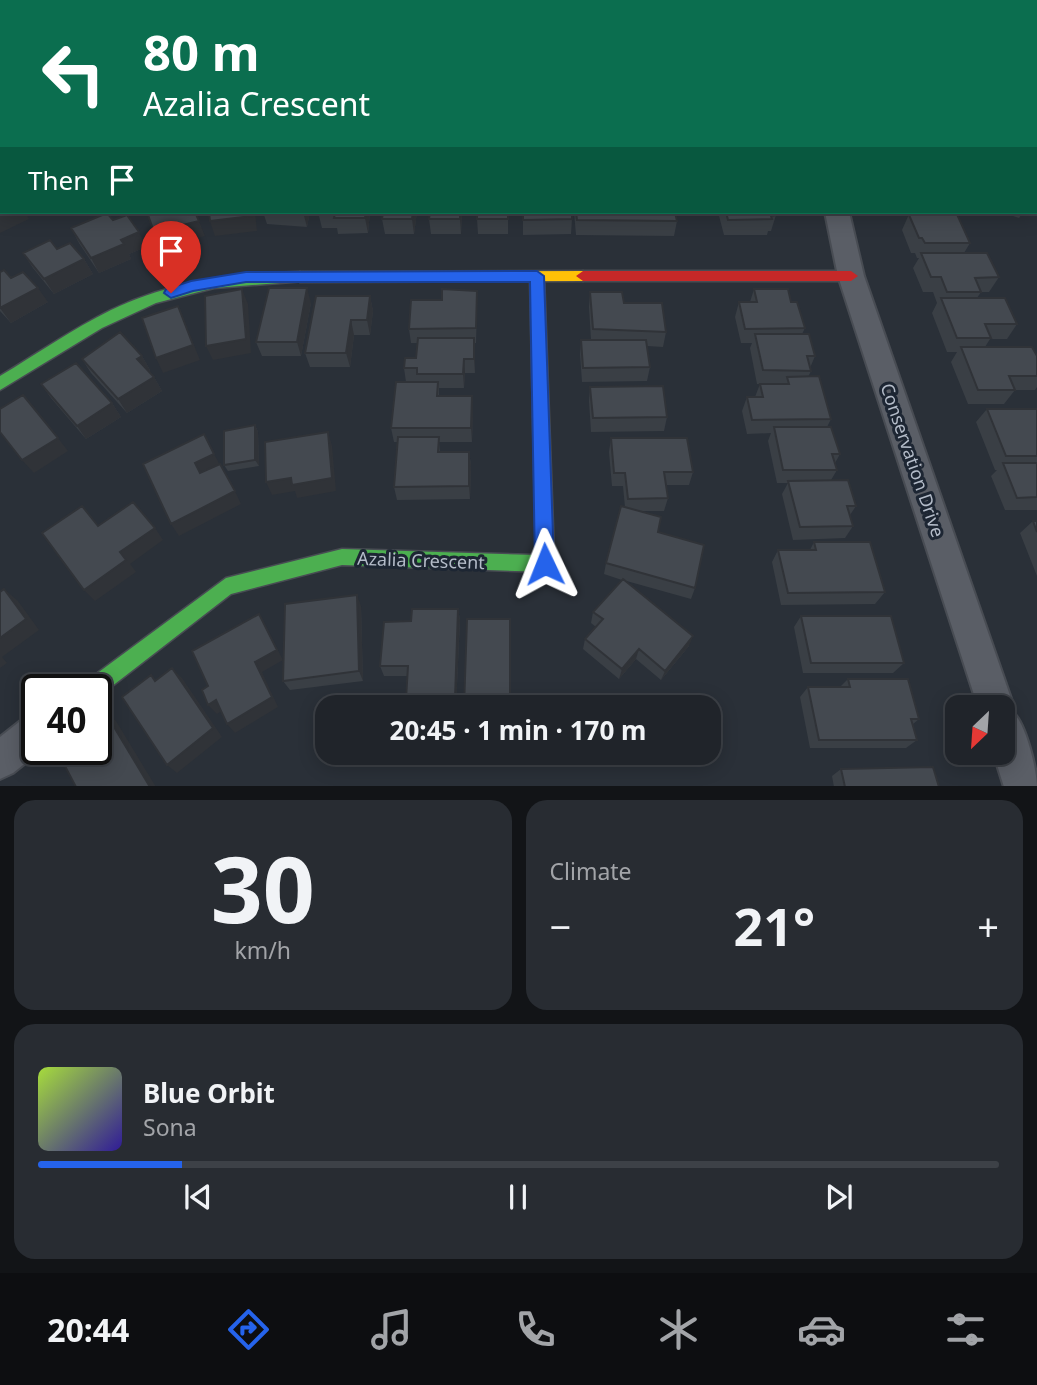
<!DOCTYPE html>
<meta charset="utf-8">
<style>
:root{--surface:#20242a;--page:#282c32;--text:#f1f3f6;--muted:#a2a4a8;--line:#3d4147;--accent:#2563eb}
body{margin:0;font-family:"Noto Sans",sans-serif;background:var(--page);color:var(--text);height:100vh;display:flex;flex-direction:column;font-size:26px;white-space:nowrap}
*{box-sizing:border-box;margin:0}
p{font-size:23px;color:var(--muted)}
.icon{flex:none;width:38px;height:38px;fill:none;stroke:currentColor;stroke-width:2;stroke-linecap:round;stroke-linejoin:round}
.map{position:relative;height:786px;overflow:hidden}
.drawer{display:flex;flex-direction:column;gap:14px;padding:14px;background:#121417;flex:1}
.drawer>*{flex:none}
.guide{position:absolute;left:0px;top:0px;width:1038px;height:214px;box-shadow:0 4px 18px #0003,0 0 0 2px var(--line);background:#0b6e4f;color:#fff;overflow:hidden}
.needle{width:46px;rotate:205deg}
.buttons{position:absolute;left:945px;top:695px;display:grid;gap:14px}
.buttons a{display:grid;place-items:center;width:70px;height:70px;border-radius:14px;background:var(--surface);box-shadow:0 4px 18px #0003,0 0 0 2px var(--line);font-size:35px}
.speed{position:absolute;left:21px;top:674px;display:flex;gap:14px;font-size:35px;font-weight:700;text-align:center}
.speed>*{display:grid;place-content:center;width:91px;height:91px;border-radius:50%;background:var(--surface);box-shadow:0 4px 18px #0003,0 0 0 2px var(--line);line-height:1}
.speed .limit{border:4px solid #111;border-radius:10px;background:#fff;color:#111}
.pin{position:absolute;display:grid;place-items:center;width:60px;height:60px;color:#fff;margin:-72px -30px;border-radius:50% 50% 50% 0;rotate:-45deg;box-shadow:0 0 7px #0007}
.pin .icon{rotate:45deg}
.me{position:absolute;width:77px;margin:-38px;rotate:358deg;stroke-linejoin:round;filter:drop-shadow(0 0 5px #0008)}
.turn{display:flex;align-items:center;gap:24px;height:147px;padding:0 28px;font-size:32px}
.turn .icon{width:91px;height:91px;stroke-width:2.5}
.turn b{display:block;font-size:49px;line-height:60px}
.then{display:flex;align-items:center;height:66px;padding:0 28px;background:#0003;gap:14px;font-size:26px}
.big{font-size:52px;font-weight:700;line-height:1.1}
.drawer .card{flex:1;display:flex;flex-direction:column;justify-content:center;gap:10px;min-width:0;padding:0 24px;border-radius:21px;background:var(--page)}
.drawer .dial{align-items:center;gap:0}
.dial b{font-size:91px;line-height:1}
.song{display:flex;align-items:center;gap:21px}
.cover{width:84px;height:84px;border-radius:10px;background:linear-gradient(135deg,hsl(80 70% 55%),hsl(250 70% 35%))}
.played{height:7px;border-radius:4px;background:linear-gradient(90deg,var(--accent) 15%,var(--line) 15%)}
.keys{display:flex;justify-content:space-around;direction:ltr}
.heat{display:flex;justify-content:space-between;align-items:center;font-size:38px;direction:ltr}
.drawer .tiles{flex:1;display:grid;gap:14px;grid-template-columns:1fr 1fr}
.card:last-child{grid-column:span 2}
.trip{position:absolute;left:315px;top:695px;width:406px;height:70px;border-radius:21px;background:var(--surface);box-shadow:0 4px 18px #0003,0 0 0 2px var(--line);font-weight:700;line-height:70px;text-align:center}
.tabs{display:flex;height:112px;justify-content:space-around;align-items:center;background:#0d0e11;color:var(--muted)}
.tabs .icon{width:49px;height:49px}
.tabs .active{color:var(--accent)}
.tabs b{font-size:32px;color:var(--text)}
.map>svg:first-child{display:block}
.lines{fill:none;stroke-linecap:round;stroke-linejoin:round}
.street-casing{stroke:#484c53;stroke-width:4}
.fast-casing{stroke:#484c53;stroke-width:3}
.slow-casing{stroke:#484c53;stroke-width:3}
.jam-casing{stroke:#484c53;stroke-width:3}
.street{fill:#5a5e66;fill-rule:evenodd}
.fast{fill:#4caf50;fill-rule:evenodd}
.slow{fill:#ffc107;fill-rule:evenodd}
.jam{fill:#c62828;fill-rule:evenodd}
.wall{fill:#3a3f45}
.shaded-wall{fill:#303338}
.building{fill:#444950;stroke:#303338;stroke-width:2}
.route{fill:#2563eb;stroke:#184099;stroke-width:2}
.labels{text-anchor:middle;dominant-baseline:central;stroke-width:6;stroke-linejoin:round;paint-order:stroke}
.street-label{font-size:18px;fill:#b4bcc9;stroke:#1d2633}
</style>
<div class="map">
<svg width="1037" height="787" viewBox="0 0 1037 787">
<rect width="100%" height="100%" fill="#2a3038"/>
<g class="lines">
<defs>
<path id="street" d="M118,0H136V2H118Z
M352,0H370V2H352Z
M585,0H603V2H585Z
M945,0H963V2H945Z
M2,150V165H0V151Z
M1036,165H1037V179H1036Z
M825,212H849L864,276L1014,707L1012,712C1025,720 1037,770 1037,787H1004L993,752H1003V707H978L838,276Z
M37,713V749H43L13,773L0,779V737L24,718Z"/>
<path id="fast" d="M300,272L307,277L305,281L214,288L156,303L102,328L0,390V376C37,354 72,329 111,310C171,281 234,273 300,272Z
M545,548L551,550L554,564L551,570L545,572L342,565L231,594L98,697L96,690H81L84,683L226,578L342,549L536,555L539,550Z"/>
<path id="slow" d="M583,271L590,276L583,281L300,282L293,277L300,272Z"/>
<path id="jam" d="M583,271H851L858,276L851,281H583L576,276Z
M537,272L544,277L554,556L551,562L545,564L539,562L536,556L530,277Z"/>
</defs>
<!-- street casing -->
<use href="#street" class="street-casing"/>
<!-- fast casing -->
<use href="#fast" class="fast-casing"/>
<!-- slow casing -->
<use href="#slow" class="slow-casing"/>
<!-- jam casing -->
<use href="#jam" class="jam-casing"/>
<!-- street -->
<use href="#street" class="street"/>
<!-- fast -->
<use href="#fast" class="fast"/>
<!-- slow -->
<use href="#slow" class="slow"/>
<!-- jam -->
<use href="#jam" class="jam"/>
</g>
<!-- wall -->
<path class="wall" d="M13,0H75L74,2H14Z
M275,0H319V2H275Z
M398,0H451V2H398Z
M507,0H551V2Z
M1009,0H1037L1036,64V2H1009Z
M1036,93H1037V131H1036Z
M263,212H310L307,227L267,224Z
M318,212H370L368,233L338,234L337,228H322Z
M383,212H417L414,234H385L382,219Z
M430,212H462L461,234H431L429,219Z
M508,212V234H478L477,219Z
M523,212L572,219L571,234L523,235Z
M574,212H675L677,221L674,236L576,235Z
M718,212H775L776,215L771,231H768L767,235H724Z
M910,212H956L970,243L964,253L999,277L989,292H981L977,298L1017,324L1007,339H990L985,347L1037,356V387L1035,390H1015L1004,404H968L951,362L957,352H947L932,313L937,303L933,292H923L913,268L919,258H917L915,253H911L902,230Z
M1002,212H1023L1019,218Z
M113,220L146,247L129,254L131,259L99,273L79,243L71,228Z
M57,249L84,259L93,274L54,294L33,268L23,253Z
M0,272L11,278L48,302L11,323L0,311Z
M754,289L791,302L805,328L802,334L815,356L810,368L811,371L808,377L831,419L827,427L840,454L835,463L837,470L831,480L856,506L850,515L853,526L845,538L793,540L782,494L788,483H777L768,441L771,433L747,434L742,411L747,397H755L760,384H757L750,348L752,343H741L735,317L739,302H750Z
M477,291V306L476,343H475V373H465L464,388H439V396L473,410L472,442H439L440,452H469L471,465L470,499L397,500L394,487L397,442H394L391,428L406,382L404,368L416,358L417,343H411L409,329L442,300Z
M590,292L624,303L666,332L663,347L647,346L650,367L647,381L582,382L580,354L581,340H591L589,307Z
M370,296L373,311L370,335H354L350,367H310L305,353Z
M311,303L301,356H262L256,342Z
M142,356L150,370L149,371L154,377L162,391L127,413L91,373L82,359Z
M41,384L112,403L121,417L86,439L51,398Z
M590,387L667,417L664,431L591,432L589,401Z
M987,409H1037V510H1005L991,476L997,470H995L976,422Z
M255,425L258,432L259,466L228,471L224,465Z
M611,438L693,472L689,485H666L668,498L664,511H641L658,532L695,588L691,599L623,580L689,646L661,680L636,659L619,679L583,649L585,639L596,627L591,623L593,612L622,580L604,574L606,563L625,507L623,486H612L609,452Z
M1033,521H1037V576L1020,533Z
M814,542L885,592L875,604L781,605L772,562L778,550H810Z
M361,606L363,681L290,690L283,681Z
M458,609L460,620L456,707H408L406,699L407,676H384L380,666L411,621Z
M801,616L904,663L893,673H803L794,627Z
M848,679L919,719L913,724L917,740L906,748H810L800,697L808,687H840Z
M841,769L939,787H834L832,776Z"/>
<!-- shaded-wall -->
<path class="shaded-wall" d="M50,0H66L67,2H50Z
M0,105H2V124L0,125Z
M3,212H25L29,219L0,233V213Z
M252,212H255L257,231L215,236L210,221Z
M303,212H310L307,227Z
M366,212H370L368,233L365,218Z
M413,212H417L414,234L412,219Z
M460,212H462L461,234L460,219Z
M199,221L205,236L161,247L154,232Z
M139,232L146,247L129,254L131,259L99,273L91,258L121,240Z
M84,259L93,274L54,294L44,279Z
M38,288L48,302L11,323L0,308Z
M307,288L311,303L301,356L297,342Z
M242,289L248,304L251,353L213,360L206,346Z
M370,296L373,311L370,335L367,320Z
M178,306L200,360L163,373L156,358Z
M351,320L354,335L350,367L346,353Z
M474,338L475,352V373L474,359Z
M142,356L150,370L145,373L137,359Z
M464,359L465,373L464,388L463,374Z
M154,377L162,391L127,413L118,399Z
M472,396L473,410L472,442L471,428Z
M112,403L121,417L86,439L77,426Z
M255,425L258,432L259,466L255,460Z
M328,432L332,446L336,491L297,498L295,491L272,495L266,482Z
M58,438L68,451L34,473L22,460Z
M469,452L471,465L470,499L469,486Z
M214,454L221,467L208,487L195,463Z
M235,491L241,504L179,536L171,524Z
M155,528L163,540L130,564L136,572L95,601L84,590L120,552Z
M4,589L18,601L39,630L2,657L7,663L0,668V638Z
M357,595L361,606L363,681L359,671Z
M458,609L460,620L456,707L455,699Z
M259,614L283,660L262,672L278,707L235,733L227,724L255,662Z
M693,636L689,646L661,680L665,671Z
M639,649L636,659L619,679L622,669Z
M172,668L182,678L222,737L177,773L167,765Z
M216,700L224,709L217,714L208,705Z
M105,712L116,721L156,787H150Z"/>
<!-- building -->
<path class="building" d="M183,0H211L212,2H175Z
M849,0H891L889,2H847Z
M1011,0H1037V3L1036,2H1011Z
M1036,93H1037V113H1036Z
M0,183L2,185V212H3L0,213Z
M147,212H195L199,221L154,232Z
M209,212H252V216L210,221Z
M318,212H366L365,218H334L335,213H318Z
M383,212H413L412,219H382Z
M430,212H460V219H429Z
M477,212H508V219H477Z
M523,212H572V219L523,220Z
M576,212H675L677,221L577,220Z
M726,212H775L776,215L771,216L772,219L728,220Z
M912,212H956L970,243H925L922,238H919L909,215H913Z
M107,213L113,220L127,215L139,232L121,240L124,244L91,258L71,228Z
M50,240L57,249L70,243L84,259L44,279L23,253Z
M921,253H987L999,277L975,278L981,292H947L941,277H931Z
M4,270L11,278L23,272L38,288L0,308V272Z
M269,288H307L297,342H256Z
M242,289L246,339L206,346L205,296Z
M442,289L477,291L476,328L409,329L411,300H442Z
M754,289H788L791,302H797L805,328L745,329L739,302H757Z
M590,292H622L624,303H662L666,332L593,329Z
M316,296H370L367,320H351L346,353H305Z
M941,298H1005L1017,324H985L991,338H957Z
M178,306L193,345L156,358L142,318Z
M120,332L142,356L137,359L154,377L118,399L82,359Z
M755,334H809L815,356H807L811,371L763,370Z
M418,338H474V359H464L463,374H417V368H404L405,358H416Z
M581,340H646L650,367L583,368Z
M961,347H1032L1037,356V376H1009L1015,390H978Z
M76,363L112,403L77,426L41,384Z
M819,376L831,419L752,420L747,397H763L760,384H789L787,377Z
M396,382H438L437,396H472L471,428H391Z
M663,386L667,417L593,418L590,387Z
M23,395L58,438L22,460L0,432V409Z
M987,409H1037V456H1006Z
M255,425V460L224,465V431Z
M774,427H831L840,454H832L837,470H783Z
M328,432L332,478L292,485L291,478L266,482L265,442Z
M204,434L214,454L195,463L200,473L220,464L235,491L171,524L143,464Z
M398,437H439L438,452H469V486L394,487Z
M611,438H687L693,472H664L668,498L628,499L625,473H614Z
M1003,463H1037V497L1017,498Z
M848,480L856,506H847L853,526L800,527L788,481Z
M133,502L155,528L120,552L126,560L84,590L42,533L82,506L98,526Z
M621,506L661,517L658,532L704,545L695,588L606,563Z
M1033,521H1037V532Z
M814,542H870L885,592L788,593L778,550H816Z
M623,579L693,636L665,671L639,649L622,669L585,639L603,619L593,612Z
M4,589L26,619L0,638V592Z
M357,595L359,671L283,681L285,604Z
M412,609H458L455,699H406L408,666H380L384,622L411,621Z
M259,614L277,650L255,662L272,697L227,724L216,700L208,705L202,690L208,686L192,651Z
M801,616H891L904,663H811Z
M467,619H510V707H464Z
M172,668L213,728L167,765L122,697L151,675L155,681Z
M848,679H908L919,719H911L917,740H819L808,687H850Z
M105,712L150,787H76L56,749H96V718Z
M933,767L939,787H845L841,769Z"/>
<!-- route -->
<path class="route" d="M537,271L544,276L554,564L551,569L545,572L538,569L535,564L530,282H246L193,291L171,298L164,293L166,289L191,281L246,272Z"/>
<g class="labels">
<!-- street labels -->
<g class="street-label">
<text transform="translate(913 460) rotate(71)">Conservation Drive</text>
<text transform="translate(421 560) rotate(2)">Azalia Crescent</text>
</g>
</g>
</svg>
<div class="buttons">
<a><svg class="needle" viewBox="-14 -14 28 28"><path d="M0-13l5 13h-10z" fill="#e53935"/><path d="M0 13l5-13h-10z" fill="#a2a4a8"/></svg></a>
</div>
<div class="speed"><div class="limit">40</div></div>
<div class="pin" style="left:171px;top:293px;background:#d93025"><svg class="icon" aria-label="arrive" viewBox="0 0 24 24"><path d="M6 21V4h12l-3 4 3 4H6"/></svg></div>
<svg class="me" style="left:545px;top:564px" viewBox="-20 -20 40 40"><path d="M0-17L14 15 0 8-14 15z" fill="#2563eb" stroke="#fff" stroke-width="4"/></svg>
<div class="trip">20:45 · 1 min · 170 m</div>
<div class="guide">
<div class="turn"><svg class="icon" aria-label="left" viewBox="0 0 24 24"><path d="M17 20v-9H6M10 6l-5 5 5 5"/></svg><div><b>80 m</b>Azalia Crescent</div></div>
<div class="then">Then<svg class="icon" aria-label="arrive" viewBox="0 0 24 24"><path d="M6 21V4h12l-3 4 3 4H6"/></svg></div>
</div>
</div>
<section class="drawer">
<div class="tiles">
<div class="card dial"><b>30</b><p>km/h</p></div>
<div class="card"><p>Climate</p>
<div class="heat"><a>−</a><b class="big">21°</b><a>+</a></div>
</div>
<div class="card">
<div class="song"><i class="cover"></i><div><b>Blue Orbit</b><p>Sona</p></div></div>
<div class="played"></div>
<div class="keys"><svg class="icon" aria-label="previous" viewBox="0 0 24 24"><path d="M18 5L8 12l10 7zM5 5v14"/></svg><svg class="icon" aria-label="pause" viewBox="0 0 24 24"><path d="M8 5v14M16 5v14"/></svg><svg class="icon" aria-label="next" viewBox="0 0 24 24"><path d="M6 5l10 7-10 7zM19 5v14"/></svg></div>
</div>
</div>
</section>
<nav class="tabs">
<b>20:44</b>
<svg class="icon active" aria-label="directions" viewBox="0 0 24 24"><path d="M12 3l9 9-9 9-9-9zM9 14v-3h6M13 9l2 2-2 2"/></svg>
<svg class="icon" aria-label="music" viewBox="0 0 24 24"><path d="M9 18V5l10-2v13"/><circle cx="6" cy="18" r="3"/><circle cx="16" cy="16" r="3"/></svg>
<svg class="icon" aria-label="phone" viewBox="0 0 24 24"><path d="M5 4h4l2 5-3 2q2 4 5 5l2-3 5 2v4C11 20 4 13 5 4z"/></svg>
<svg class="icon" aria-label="climate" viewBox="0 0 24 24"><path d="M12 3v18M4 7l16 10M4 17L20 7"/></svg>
<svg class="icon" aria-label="car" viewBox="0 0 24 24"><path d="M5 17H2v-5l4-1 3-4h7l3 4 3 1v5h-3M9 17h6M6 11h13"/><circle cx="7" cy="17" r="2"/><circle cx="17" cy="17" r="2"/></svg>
<svg class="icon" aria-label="filters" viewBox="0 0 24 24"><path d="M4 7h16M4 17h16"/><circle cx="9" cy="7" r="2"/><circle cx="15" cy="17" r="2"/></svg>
</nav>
